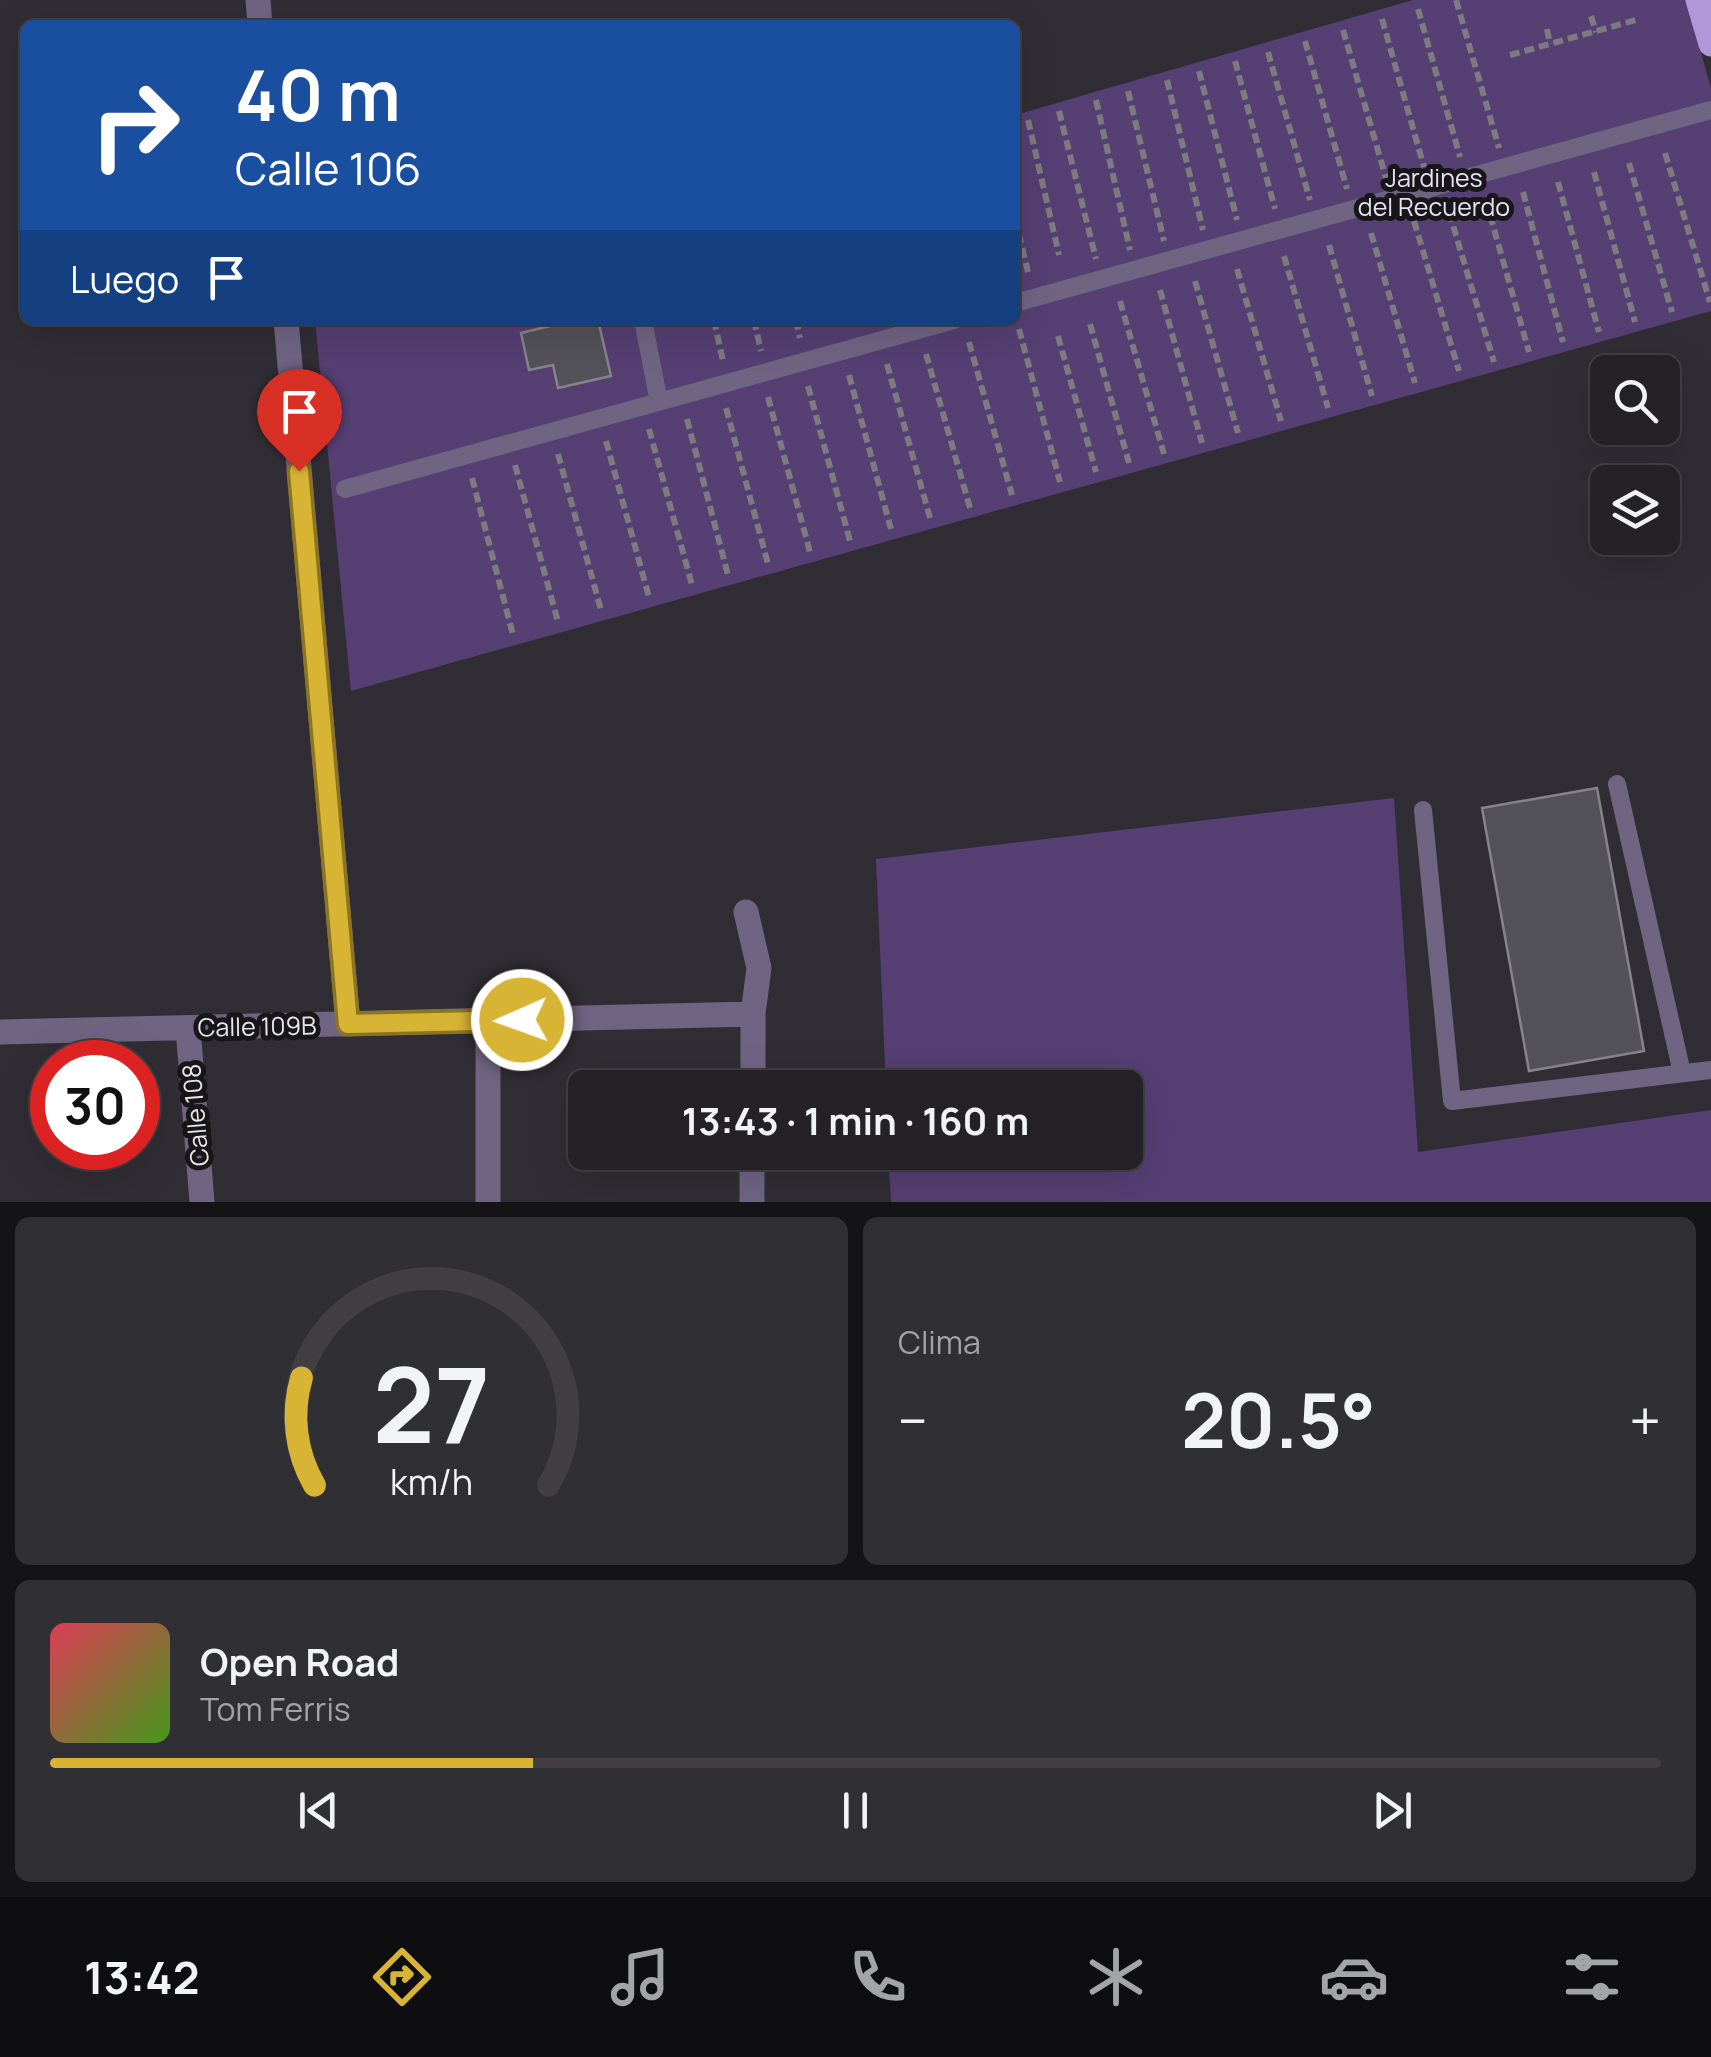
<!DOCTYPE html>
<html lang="es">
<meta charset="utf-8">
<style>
:root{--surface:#242227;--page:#302f33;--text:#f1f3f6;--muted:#a3a4a7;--line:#413f44;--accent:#d8b434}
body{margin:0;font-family:Manrope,sans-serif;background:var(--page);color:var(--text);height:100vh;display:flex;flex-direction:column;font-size:38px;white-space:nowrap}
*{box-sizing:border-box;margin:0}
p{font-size:32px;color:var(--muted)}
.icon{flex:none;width:55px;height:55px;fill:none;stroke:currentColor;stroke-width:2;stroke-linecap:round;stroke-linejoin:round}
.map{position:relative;height:1202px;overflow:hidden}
.drawer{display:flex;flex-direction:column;gap:15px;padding:15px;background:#141315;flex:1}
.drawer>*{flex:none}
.hud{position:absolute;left:20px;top:20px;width:1000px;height:305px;border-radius:15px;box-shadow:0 10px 40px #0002,0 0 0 2px var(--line);background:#1a4fa0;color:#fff;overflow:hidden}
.fabs{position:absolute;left:1590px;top:355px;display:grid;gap:20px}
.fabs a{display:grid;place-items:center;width:90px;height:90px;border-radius:15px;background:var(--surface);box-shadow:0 10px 40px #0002,0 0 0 2px var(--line);font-size:50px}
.speed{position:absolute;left:30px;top:1040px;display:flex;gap:20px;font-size:50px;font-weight:700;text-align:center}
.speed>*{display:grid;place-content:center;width:130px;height:130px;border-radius:50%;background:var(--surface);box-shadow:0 10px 40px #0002,0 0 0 2px var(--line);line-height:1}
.speed .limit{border:15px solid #d22;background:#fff;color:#111}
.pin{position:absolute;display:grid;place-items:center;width:85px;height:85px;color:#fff;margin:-102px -42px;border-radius:50% 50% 50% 0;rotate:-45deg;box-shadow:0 0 10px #0007}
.pin .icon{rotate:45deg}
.me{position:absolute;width:110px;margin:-55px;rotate:268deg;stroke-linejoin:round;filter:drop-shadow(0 0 8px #0008)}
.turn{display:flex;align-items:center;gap:35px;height:210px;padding:0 50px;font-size:45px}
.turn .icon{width:130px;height:130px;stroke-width:2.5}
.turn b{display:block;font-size:70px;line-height:85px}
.then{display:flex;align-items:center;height:95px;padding:0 50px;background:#0003;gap:20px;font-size:38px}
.big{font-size:75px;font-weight:700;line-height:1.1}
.drawer .card{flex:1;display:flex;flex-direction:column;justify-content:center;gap:15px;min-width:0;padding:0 35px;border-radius:15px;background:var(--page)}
.drawer .dial{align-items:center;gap:0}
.dial svg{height:260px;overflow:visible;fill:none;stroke:var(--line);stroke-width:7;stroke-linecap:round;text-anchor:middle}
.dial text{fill:var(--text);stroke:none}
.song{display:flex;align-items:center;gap:30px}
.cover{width:120px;height:120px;border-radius:15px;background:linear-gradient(135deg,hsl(350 70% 55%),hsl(100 70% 35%))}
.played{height:10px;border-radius:5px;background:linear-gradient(90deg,var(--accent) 30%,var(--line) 30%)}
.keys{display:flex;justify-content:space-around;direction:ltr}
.heat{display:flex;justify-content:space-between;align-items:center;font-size:55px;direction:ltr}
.drawer .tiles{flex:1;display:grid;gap:15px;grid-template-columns:1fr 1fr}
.card:last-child{grid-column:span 2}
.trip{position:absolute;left:568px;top:1070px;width:575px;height:100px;border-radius:15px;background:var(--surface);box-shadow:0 10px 40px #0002,0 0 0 2px var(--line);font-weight:700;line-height:100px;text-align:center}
.dock{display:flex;height:160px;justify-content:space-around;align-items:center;background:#0e0e10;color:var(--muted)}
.dock .icon{width:70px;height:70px}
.dock .current{color:var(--accent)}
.dock b{font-size:45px;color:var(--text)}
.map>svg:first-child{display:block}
.green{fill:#553f73}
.building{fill:#545259;stroke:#86838b;stroke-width:2.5}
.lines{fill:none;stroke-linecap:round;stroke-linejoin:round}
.path{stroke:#7d7b81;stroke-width:6;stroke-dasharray:10 5;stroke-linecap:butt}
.lane{stroke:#706483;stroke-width:18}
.street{stroke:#706483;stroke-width:25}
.primary{stroke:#b197d8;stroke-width:25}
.route-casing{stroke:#8c7522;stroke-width:25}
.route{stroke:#d8b434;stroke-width:18}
.labels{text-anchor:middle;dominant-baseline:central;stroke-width:10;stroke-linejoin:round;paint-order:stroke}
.park-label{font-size:25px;fill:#e7e0f4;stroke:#171619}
.street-label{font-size:25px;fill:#e8e6eb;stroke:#171619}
</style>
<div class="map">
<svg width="1711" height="1202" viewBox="0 0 1711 1202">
<rect width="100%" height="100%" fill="#302d34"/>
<!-- green -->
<path class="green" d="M1413,0H1687L1711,89V311L351,691L315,320H1015V115Z
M1394,798L1418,1152L1711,1110V1202H891L888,1153L1125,1152V1088L886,1087L876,859Z"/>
<!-- building -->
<path class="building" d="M575,320H598L611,376L558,388L553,365L529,370L521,333Z
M1597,788L1644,1051L1529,1071L1482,808Z"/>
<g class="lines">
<!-- path -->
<path class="path" d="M1456,0L1499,148
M1418,9L1460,157
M1591,16L1596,32
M1382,19L1424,167
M1547,29L1550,44
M1343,30L1386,178
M1305,41L1347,189
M1268,52L1310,200
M1510,55L1636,20
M1235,61L1275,209
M1199,71L1237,220
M1167,80L1203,230
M1128,91L1164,241
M1096,100L1130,250
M1059,111L1096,259
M1028,120L1059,255
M1665,153L1710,302
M1629,163L1672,312
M1594,172L1635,322
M1558,182L1599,332
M1523,192L1563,342
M1486,201L1529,352
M1449,212L1494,362
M1015,219L1028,272
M1414,221L1459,371
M1371,233L1415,383
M1329,245L1372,396
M1284,256L1328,408
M1237,269L1281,421
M1195,281L1238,433
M1160,290L1202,443
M1120,301L1164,454
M714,320L723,361
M754,320L761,351
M796,320L800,338
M1090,324L1129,463
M1019,329L1060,482
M1058,336L1096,472
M969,342L1012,495
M926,354L970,508
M887,364L930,518
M849,375L891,529
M808,386L850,541
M768,397L810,552
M726,408L768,564
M687,419L728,575
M649,429L692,585
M606,441L649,597
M558,454L601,610
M515,465L558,622
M472,478L513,635"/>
<!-- lane -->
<path class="lane" d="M1015,303L1711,110
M643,320L659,402
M345,489L954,320
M1617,784L1682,1073
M1423,810L1452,1101L1711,1070"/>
<!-- street -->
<path class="street" d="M258,0L260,25
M286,320L348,1024
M746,912L759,968L753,1014V1088
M488,1020V1202
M188,1028L202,1202
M0,1032L753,1014
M752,1202V1152"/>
<!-- primary -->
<path class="primary" d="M1698,0L1711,44"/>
</g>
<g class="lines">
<defs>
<path id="route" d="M299,471L348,1024L522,1020"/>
</defs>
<!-- route casing -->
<use href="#route" class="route-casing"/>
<!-- route -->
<use href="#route" class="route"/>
</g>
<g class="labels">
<!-- park labels -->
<g class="park-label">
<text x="1434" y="177">Jardines<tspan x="1434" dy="29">del Recuerdo</tspan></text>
</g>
<!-- street labels -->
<g class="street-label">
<text transform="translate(257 1026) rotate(-1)">Calle 109B</text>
<text transform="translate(195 1115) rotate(-95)">Calle 108</text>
</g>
</g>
</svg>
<div class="fabs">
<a><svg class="icon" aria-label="search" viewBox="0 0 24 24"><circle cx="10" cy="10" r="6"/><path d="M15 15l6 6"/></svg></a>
<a><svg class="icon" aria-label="layers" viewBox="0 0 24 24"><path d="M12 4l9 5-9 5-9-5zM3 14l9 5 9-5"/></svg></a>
</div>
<div class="speed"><div class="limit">30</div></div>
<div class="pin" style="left:299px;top:471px;background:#d93025"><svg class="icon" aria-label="arrive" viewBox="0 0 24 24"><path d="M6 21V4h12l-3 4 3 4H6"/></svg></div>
<svg class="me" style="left:522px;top:1020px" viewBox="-20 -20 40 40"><circle r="17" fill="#d8b434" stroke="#fff" stroke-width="3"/><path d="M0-11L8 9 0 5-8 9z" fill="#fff"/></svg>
<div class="trip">13:43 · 1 min · 160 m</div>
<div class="hud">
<div class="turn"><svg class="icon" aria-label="right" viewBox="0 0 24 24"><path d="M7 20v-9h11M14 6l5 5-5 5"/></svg><div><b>40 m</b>Calle 106</div></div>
<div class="then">Luego<svg class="icon" aria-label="arrive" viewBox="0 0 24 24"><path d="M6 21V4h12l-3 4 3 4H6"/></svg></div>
</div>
</div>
<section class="drawer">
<div class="tiles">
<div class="card dial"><svg viewBox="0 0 100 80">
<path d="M14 69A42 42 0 1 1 86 69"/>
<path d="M14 69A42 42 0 0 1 10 36" stroke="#d8b434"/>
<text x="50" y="56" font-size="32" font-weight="700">27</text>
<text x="50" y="72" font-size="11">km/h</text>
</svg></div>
<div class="card"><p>Clima</p>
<div class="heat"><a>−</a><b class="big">20.5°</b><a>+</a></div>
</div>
<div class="card">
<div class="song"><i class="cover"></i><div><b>Open Road</b><p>Tom Ferris</p></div></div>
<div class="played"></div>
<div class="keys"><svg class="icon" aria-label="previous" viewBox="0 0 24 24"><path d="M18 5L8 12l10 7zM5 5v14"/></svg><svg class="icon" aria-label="pause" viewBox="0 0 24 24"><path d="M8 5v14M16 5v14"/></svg><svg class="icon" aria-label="next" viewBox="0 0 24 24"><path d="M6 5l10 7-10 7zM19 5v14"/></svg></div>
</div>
</div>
</section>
<nav class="dock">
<b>13:42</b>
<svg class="icon current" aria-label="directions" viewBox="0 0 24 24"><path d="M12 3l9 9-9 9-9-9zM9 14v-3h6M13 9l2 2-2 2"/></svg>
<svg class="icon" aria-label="music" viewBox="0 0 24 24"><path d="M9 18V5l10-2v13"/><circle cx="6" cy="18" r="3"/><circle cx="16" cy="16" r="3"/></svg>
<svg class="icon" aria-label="phone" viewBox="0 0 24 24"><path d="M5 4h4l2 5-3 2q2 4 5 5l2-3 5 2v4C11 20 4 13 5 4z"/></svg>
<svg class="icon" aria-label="climate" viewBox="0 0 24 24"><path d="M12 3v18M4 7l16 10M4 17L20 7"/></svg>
<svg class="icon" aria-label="car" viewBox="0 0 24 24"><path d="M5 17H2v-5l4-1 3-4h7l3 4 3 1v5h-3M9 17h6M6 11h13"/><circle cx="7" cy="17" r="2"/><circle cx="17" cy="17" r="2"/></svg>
<svg class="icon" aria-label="filters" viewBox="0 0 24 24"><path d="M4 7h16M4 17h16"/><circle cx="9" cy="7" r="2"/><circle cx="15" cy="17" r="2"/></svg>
</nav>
